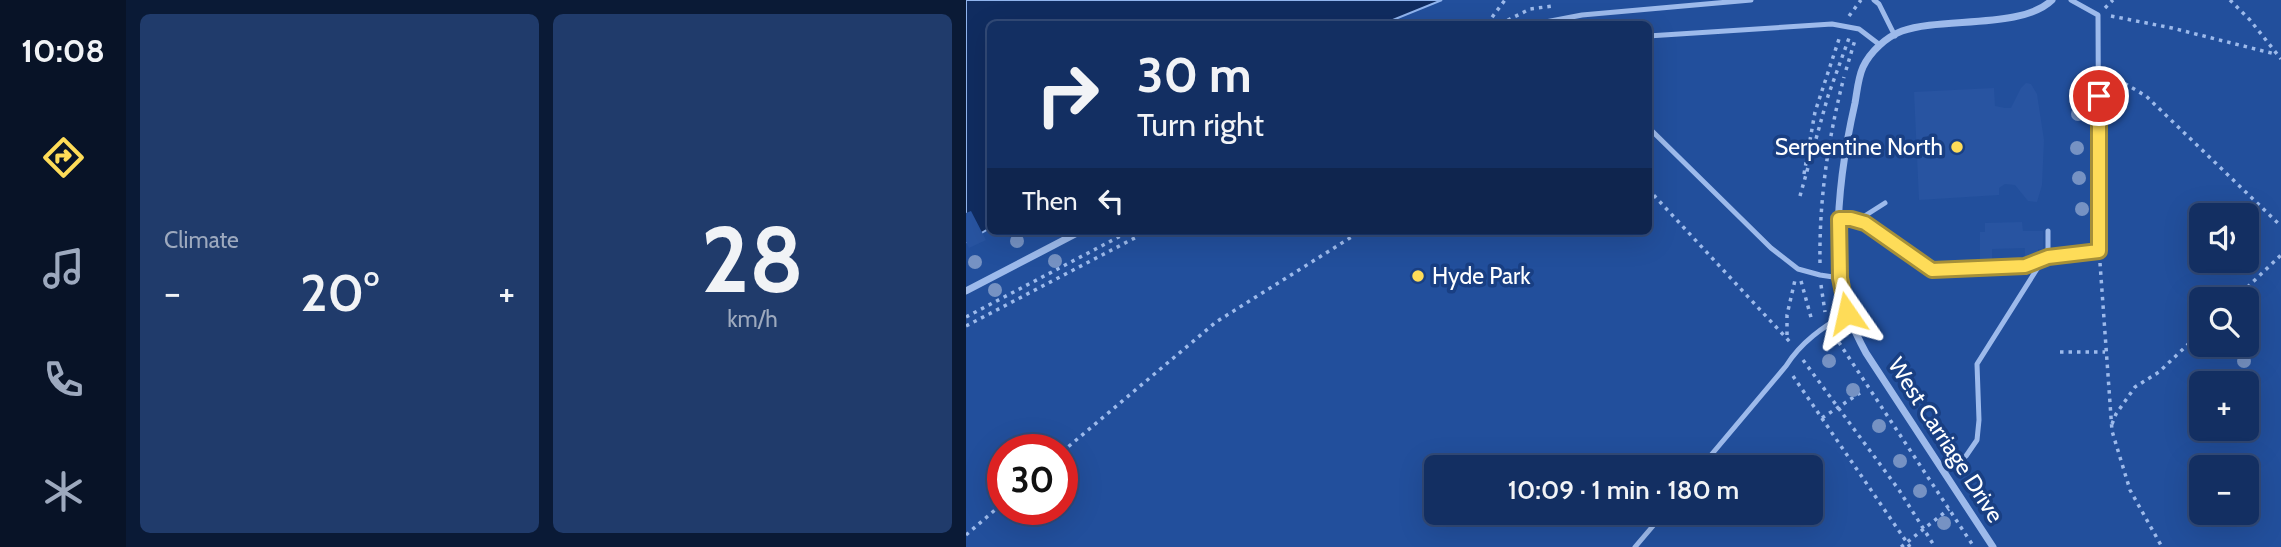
<!DOCTYPE html>
<meta charset="utf-8">
<style>
:root{--surface:#132f62;--page:#203b6b;--text:#f1f3f6;--muted:#9da9be;--line:#324a77;--accent:#fedc58}
body{margin:0;font-family:Cabin,sans-serif;background:var(--page);color:var(--text);height:100vh;display:flex;flex-direction:column;font-size:26px;white-space:nowrap}
*{box-sizing:border-box;margin:0}
p{font-size:23px;color:var(--muted)}
.icon{flex:none;width:38px;height:38px;fill:none;stroke:currentColor;stroke-width:2;stroke-linecap:round;stroke-linejoin:round}
.map{position:relative;flex:1;overflow:hidden}
.details{display:flex;flex-direction:column;gap:14px;padding:14px;background:#0a1a36;width:840px}
.details>*{flex:none}
.top-card{position:absolute;left:21px;top:21px;width:665px;height:214px;border-radius:10px;box-shadow:0 7px 28px #0002,0 0 0 2px var(--line);background:#132f62;color:var(--text);overflow:hidden}
.tools{position:absolute;left:1223px;top:203px;display:grid;gap:14px}
.tools a{display:grid;place-items:center;width:70px;height:70px;border-radius:10px;background:var(--surface);box-shadow:0 7px 28px #0002,0 0 0 2px var(--line);font-size:35px}
.speed{position:absolute;left:21px;top:434px;display:flex;gap:14px;font-size:35px;font-weight:700;text-align:center}
.speed>*{display:grid;place-content:center;width:91px;height:91px;border-radius:50%;background:var(--surface);box-shadow:0 7px 28px #0002,0 0 0 2px var(--line);line-height:1}
.speed .limit{border:10px solid #d22;background:#fff;color:#111}
.pin{position:absolute;display:grid;place-items:center;width:60px;height:60px;color:#fff;margin:-30px;border:4px solid #fff;border-radius:50%;box-shadow:0 2px 7px #0007}
.me{position:absolute;width:77px;margin:-38px;rotate:349deg;stroke-linejoin:round;filter:drop-shadow(0 0 5px #0008)}
.turn{display:flex;align-items:center;gap:24px;height:147px;padding:0 35px;font-size:32px}
.turn .icon{width:91px;height:91px;stroke-width:2.5}
.turn b{display:block;font-size:49px;line-height:60px}
.then{display:flex;align-items:center;height:66px;padding:0 35px;background:#0003;gap:14px;font-size:26px}
.big{font-size:52px;font-weight:600;line-height:1.1}
.details .card{flex:1;display:flex;flex-direction:column;justify-content:center;gap:10px;min-width:0;padding:0 24px;border-radius:10px;background:var(--page)}
.details .dial{align-items:center;gap:0}
.dial b{font-size:91px;line-height:1}
.heat{display:flex;justify-content:space-between;align-items:center;font-size:38px;direction:ltr}
.details .tiles{flex:1;display:grid;gap:14px;grid-template-columns:repeat(2,1fr)}
.trip{position:absolute;left:458px;top:455px;width:399px;height:70px;border-radius:10px;background:var(--surface);box-shadow:0 7px 28px #0002,0 0 0 2px var(--line);font-weight:600;line-height:70px;text-align:center}
main{display:flex;flex:1;min-height:0}
.tab-bar{display:flex;flex-direction:column;width:126px;justify-content:space-around;align-items:center;background:#081327;color:var(--muted)}
.tab-bar .icon{width:49px;height:49px}
.tab-bar .active{color:var(--accent)}
.tab-bar b{font-size:32px;color:var(--text)}
.map>svg:first-child{display:block}
.green{fill:#224f9c;fill-rule:evenodd}
.water{fill:#102c60;stroke:#90b4ee;stroke-width:2}
.building{fill:#2854a1}
.lines{fill:none;stroke-linecap:round;stroke-linejoin:round}
.path{stroke:#9dbaeb;stroke-width:3.5;stroke-dasharray:3.5 5;stroke-linecap:butt}
.lane{stroke:#9dbaeb;stroke-width:5}
.street{stroke:#9dbaeb;stroke-width:7}
.tree{fill:#7692c3}
.route-casing{stroke:#a58f39;stroke-width:18}
.route{stroke:#fedc58;stroke-width:12}
.poi-dot{fill:#fedc58;stroke:#193f83;stroke-width:2.5}
.labels{text-anchor:middle;dominant-baseline:central;stroke-width:7;stroke-linejoin:round;paint-order:stroke}
.poi-label{font-size:23px;fill:#fff;stroke:#193f83;text-anchor:end}
.street-label{font-size:23px;fill:#fff;stroke:#193f83}
</style>
<main>
<nav class="tab-bar">
<b>10:08</b>
<svg class="icon active" aria-label="directions" viewBox="0 0 24 24"><path d="M12 3l9 9-9 9-9-9zM9 14v-3h6M13 9l2 2-2 2"/></svg>
<svg class="icon" aria-label="music" viewBox="0 0 24 24"><path d="M9 18V5l10-2v13"/><circle cx="6" cy="18" r="3"/><circle cx="16" cy="16" r="3"/></svg>
<svg class="icon" aria-label="phone" viewBox="0 0 24 24"><path d="M5 4h4l2 5-3 2q2 4 5 5l2-3 5 2v4C11 20 4 13 5 4z"/></svg>
<svg class="icon" aria-label="climate" viewBox="0 0 24 24"><path d="M12 3v18M4 7l16 10M4 17L20 7"/></svg>
</nav>
<section class="details">
<div class="tiles">
<div class="card"><p>Climate</p>
<div class="heat"><a>−</a><b class="big">20°</b><a>+</a></div>
</div>
<div class="card dial"><b>28</b><p>km/h</p></div>
</div>
</section>
<div class="map">
<svg width="1315" height="547" viewBox="0 0 1315 547">
<rect width="100%" height="100%" fill="#193f83"/>
<!-- green -->
<path class="green" d="M0,0H1315V547H0ZM24,24H682V231H24ZM1236,215H1281V261H1236ZM1236,299H1281V345H1236ZM1236,383H1281V429H1236ZM37,450H96V509H37ZM471,467H845V513H471ZM1236,467H1281V513H1236Z"/>
<!-- water -->
<path class="water" d="M0,0H476L417,24H24V228L0,242Z"/>
<!-- building -->
<path class="building" d="M1060,83L1065,84L1071,94L1078,140L1076,185L1071,202L1062,201L1049,185L1039,184L1033,188V195L953,200L948,92L1028,88L1029,106L1039,108H1045L1055,88Z
M5,211L20,240L3,248L0,242V213Z
M1056,222L1057,231H1077V249H1072V258H1059V248L1026,249V259H1014V232H1019V223Z"/>
<g class="lines">
<!-- path -->
<path class="path" d="M1264,0L1284,20L1315,59
M1139,8L1147,0
M883,16L895,0
M1145,16L1206,28L1309,54
M521,24L539,0
M534,24L564,9L587,6
M880,70L889,40
M1144,75L1180,96L1315,226
M838,174L849,112L874,36
M682,189L824,342
M834,196L862,96L883,38
M854,263C853,200 862,139 878,77
M1134,263L1146,431L1164,490L1196,547
M835,281L846,321
M855,285L859,312
M1269,299L1315,255
M0,317L164,231
M0,326L182,231
M821,335V315L829,280
M868,335L1008,547
M1094,352H1139
M837,360L933,490L969,547
M827,376L944,547
M856,418L894,393
M1146,424L1150,414L1169,387L1193,372L1236,331
M96,452L250,322L395,231
M0,535L37,503
M935,547L983,509"/>
<!-- lane -->
<path class="lane" d="M908,0L913,4L929,36
M569,24L616,15L785,0
M682,36L866,24L893,29L914,45
M682,127L805,248L832,269L854,275L874,278
M873,219L897,217L919,203
M885,219L911,229L966,270L1059,266L1082,257V231
M735,467L820,366C835,342 857,327 881,313
M978,472L1000,456L1011,440L1013,420L1011,364L1071,269L1082,257L1133,251L1132,15L1105,0
M669,547L698,513"/>
<!-- street -->
<path class="street" d="M0,291L115,231
M1027,547L900,353C887,329 877,306 874,278C868,220 876,160 889,103C891,92 892,78 897,67C904,52 920,37 936,31C975,17 1057,29 1086,0"/>
</g>
<!-- trees -->
<g class="tree">
<circle cx="1112" cy="114" r="7"/>
<circle cx="1111" cy="148" r="7"/>
<circle cx="1113" cy="178" r="7"/>
<circle cx="1116" cy="209" r="7"/>
<circle cx="51" cy="241" r="7"/>
<circle cx="89" cy="261" r="7"/>
<circle cx="9" cy="262" r="7"/>
<circle cx="29" cy="290" r="7"/>
<circle cx="863" cy="361" r="7"/>
<circle cx="1278" cy="361" r="7"/>
<circle cx="887" cy="390" r="7"/>
<circle cx="913" cy="426" r="7"/>
<circle cx="934" cy="461" r="7"/>
<circle cx="954" cy="491" r="7"/>
<circle cx="978" cy="523" r="7"/>
</g>
<g class="lines">
<defs>
<path id="route" d="M881,313L874,278L873,219H885L899,223L966,270L1059,266L1082,257L1133,251V96"/>
</defs>
<!-- route casing -->
<use href="#route" class="route-casing"/>
<!-- route -->
<use href="#route" class="route"/>
</g>
<!-- markers -->
<g class="poi-dot">
<circle cx="991" cy="147" r="7"/>
<circle cx="452" cy="276" r="7"/>
</g>
<g class="labels">
<!-- poi labels -->
<g class="poi-label">
<text x="977" y="147">Serpentine North</text>
<text x="466" y="276" text-anchor="start">Hyde Park</text>
</g>
<!-- street labels -->
<g class="street-label">
<text transform="translate(980 440) rotate(57)">West Carriage Drive</text>
</g>
</g>
</svg>
<div class="tools">
<a><svg class="icon" aria-label="sound" viewBox="0 0 24 24"><path d="M4 9h4l5-4v14l-5-4H4zM17 9q2 3 0 6"/></svg></a>
<a><svg class="icon" aria-label="search" viewBox="0 0 24 24"><circle cx="10" cy="10" r="6"/><path d="M15 15l6 6"/></svg></a>
<a>+</a>
<a>−</a>
</div>
<div class="speed"><div class="limit">30</div></div>
<div class="pin" style="left:1133px;top:96px;background:#d93025"><svg class="icon" aria-label="arrive" viewBox="0 0 24 24"><path d="M6 21V4h12l-3 4 3 4H6"/></svg></div>
<svg class="me" style="left:881px;top:313px" viewBox="-20 -20 40 40"><path d="M0-17L14 15 0 8-14 15z" fill="#fedc58" stroke="#fff" stroke-width="4"/></svg>
<div class="trip">10:09 · 1 min · 180 m</div>
<div class="top-card">
<div class="turn"><svg class="icon" aria-label="right" viewBox="0 0 24 24"><path d="M7 20v-9h11M14 6l5 5-5 5"/></svg><div><b>30 m</b>Turn right</div></div>
<div class="then">Then<svg class="icon" aria-label="left" viewBox="0 0 24 24"><path d="M17 20v-9H6M10 6l-5 5 5 5"/></svg></div>
</div>
</div>
</main>
